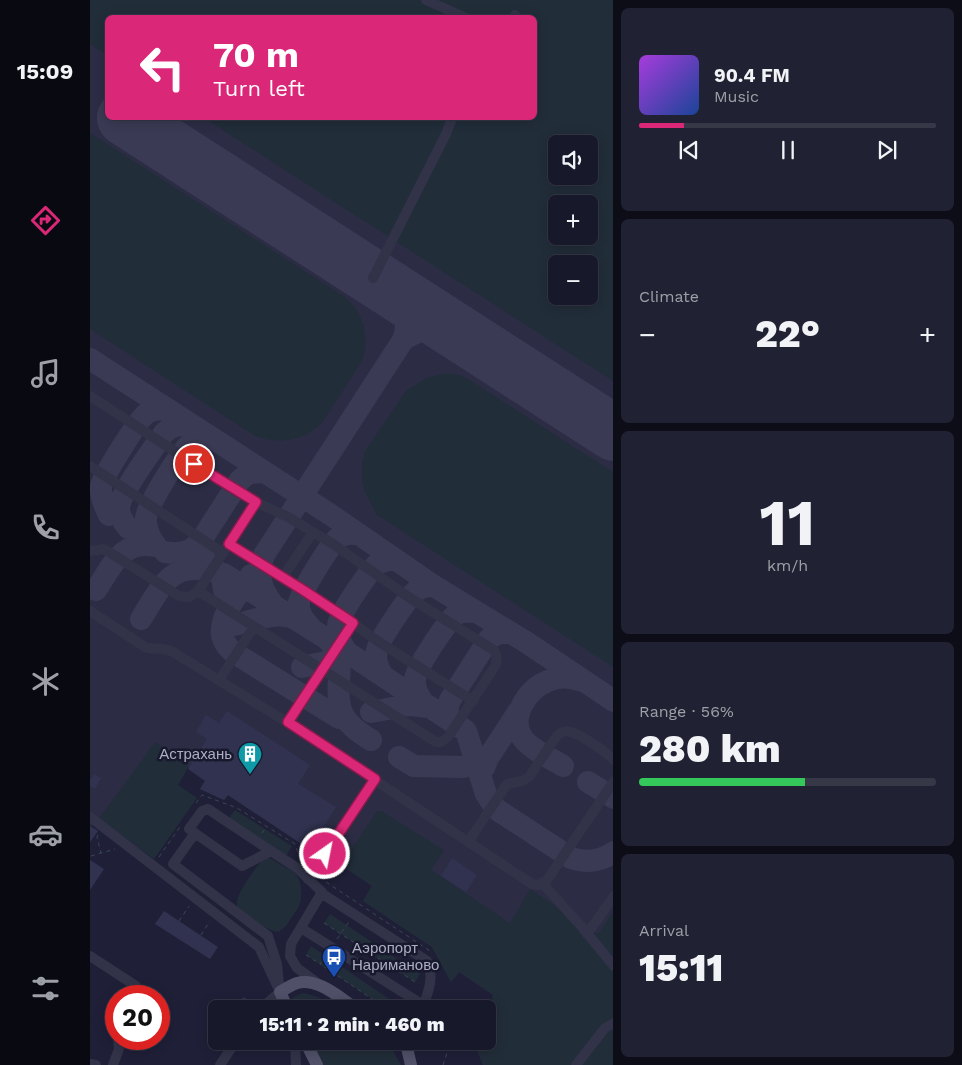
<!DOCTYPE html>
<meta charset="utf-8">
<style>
:root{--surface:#17182a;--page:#202132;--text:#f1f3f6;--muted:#9ea0a8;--line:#363747;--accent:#db2777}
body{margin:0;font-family:"Work Sans",sans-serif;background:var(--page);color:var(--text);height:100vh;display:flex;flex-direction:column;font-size:19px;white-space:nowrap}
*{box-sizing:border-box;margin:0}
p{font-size:16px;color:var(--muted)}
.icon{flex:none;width:28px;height:28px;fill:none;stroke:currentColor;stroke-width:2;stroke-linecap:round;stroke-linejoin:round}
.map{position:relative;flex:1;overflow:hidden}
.sheet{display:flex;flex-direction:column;gap:8px;padding:8px;background:#0d0d17;width:349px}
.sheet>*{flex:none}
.hud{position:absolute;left:15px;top:15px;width:432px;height:105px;border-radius:8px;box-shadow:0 2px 12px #0003,0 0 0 1px var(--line);background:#db2777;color:#fff;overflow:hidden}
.controls{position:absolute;left:458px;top:135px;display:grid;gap:10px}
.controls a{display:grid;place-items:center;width:50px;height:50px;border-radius:8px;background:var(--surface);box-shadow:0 2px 12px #0003,0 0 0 1px var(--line);font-size:25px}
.speed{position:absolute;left:15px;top:985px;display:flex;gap:10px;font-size:25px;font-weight:700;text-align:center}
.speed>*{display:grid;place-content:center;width:65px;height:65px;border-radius:50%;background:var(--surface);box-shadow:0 2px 12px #0003,0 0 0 1px var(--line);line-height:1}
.speed .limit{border:8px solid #d22;background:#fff;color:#111}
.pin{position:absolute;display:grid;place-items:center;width:42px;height:42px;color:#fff;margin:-21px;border:2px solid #fff;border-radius:50%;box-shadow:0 1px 5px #0007}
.me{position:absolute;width:55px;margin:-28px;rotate:33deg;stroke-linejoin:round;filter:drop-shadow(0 0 4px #0008)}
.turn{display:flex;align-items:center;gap:18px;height:105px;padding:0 25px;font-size:22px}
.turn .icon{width:65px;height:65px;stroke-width:2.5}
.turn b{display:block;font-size:35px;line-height:42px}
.big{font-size:38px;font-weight:800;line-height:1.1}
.sheet .widget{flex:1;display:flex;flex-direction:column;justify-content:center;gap:8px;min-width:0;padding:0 18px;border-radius:8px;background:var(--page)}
.sheet .dial{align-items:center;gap:0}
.dial b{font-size:65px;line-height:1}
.song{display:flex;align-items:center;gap:15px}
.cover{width:60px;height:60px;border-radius:8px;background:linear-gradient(135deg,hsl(280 70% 55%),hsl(220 70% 35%))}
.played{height:5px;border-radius:2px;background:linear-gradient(90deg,var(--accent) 15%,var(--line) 15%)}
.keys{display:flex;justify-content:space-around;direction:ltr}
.heat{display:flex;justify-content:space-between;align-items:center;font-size:28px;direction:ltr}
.charge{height:8px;border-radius:4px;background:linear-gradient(90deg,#34c759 56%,var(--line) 0)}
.trip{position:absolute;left:118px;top:1000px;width:288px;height:50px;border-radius:8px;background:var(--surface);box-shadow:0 2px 12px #0003,0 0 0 1px var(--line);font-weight:800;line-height:50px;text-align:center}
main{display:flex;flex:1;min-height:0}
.tab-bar{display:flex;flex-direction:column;width:90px;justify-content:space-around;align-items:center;background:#090a11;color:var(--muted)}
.tab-bar .icon{width:35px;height:35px}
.tab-bar .on{color:var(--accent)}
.tab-bar b{font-size:22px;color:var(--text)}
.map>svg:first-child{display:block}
.airport{fill:#2c2d45;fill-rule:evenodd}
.green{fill:#212d39;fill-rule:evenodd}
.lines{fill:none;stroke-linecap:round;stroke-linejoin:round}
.taxiway{stroke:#3a3a54;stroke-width:22}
.runway{stroke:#3a3a54;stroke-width:56}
.building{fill:#30324f}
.path{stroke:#394751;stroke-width:1;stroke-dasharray:4 4;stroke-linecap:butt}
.minor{stroke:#323348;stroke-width:10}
.major{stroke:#505169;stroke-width:12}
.route-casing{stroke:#8e194d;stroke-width:12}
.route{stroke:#db2777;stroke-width:9}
.labels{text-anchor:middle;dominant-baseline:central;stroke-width:5;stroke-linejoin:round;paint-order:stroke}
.poi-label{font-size:15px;fill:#acadc5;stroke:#18192d;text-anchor:end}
</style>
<main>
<nav class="tab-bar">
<b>15:09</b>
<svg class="icon on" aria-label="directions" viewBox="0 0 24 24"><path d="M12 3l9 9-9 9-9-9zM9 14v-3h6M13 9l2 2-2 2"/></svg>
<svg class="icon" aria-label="music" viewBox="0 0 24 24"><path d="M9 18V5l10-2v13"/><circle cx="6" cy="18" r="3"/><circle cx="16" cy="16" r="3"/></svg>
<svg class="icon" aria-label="phone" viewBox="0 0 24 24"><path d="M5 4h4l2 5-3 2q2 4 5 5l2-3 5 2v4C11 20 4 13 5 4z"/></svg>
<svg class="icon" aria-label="climate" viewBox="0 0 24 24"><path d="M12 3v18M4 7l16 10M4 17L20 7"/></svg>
<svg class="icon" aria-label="car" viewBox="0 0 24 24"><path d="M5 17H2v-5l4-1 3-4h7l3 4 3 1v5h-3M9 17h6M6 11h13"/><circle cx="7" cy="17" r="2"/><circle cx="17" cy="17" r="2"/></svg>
<svg class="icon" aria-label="filters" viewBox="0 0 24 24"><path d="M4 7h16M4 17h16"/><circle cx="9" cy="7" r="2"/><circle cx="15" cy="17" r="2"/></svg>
</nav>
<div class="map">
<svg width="524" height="1065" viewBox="0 0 524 1065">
<rect width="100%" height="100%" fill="#1f2038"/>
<!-- airport -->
<path class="airport" d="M0,0H523V1065H393L387,1050L389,1041H396V1018L403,995L369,972L361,982L342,947L273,901L282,886L222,845L219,849L138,795L134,800L110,789L115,781L66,743L9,819H7L1,826L8,831L0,842ZM18,18H445V118H18ZM466,144H499V176H466ZM466,204H499V236H466ZM466,264H499V296H466Z"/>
<!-- green -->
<path class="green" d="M0,0H523V381L114,118H445V18H18L17,55L0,44ZM466,144H499V176H466ZM466,204H499V236H466ZM466,264H499V296H466Z
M0,133L255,297C274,313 280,338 272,361L232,423C213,441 190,445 165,436L0,329Z
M351,374H365L373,376L523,472V667L287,515L275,492L272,480V465L275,451L316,391L336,378Z
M65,742L99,766L88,785L107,798L64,859L9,819Z
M145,810L202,846L196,856L139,818Z
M287,811H291L354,850L341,870L420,923L440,889L508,934L523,912V1065H393L387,1050L389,1041H396V1018L403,995L369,972L361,982L342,947L273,901L282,886L251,865Z
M178,857L205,873L209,879L211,887V900L208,908L196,926L189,932C179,931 172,925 164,920C159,916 151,913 148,908C141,899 166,868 172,860Z
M240,914L330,974L325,982L234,923Z
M221,946L314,1009H297L216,955Z
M213,993L228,997L246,1009H203L201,1006L203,997Z
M220,1041H293L303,1051L311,1065H232Z"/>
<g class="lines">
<!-- taxiway -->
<path class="taxiway" d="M302,290C312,306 321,321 313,340
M0,359L241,515L344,586L436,642L524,701
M19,515C15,506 10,497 11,486C13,476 49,418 57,413C64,408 72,409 79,411
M38,528C33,522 30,517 29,510C28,495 64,448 74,433C83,424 92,424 103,427
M66,546C60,538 55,529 56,518C57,506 90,452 100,444C106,439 114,439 122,439
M75,552C91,555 102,552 112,539
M134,574L237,639L376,731L396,794L406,809L481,858C496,863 510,862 524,852
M161,575C146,598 113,632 146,654L249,718L254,717
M6,590C22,566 32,539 66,546
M134,590L132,575C118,564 110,559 112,539L150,480L159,473L173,472
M182,603C170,587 167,574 174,555L313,340C335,325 351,326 375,337
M51,619C74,582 82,558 132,574
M144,625C163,621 185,611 204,618
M220,627C214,620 208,613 209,603C210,593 239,546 248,538C253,534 259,533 266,534
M237,639C240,643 244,647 246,652C250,660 250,670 249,679C246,712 253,723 281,740
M257,652C251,644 247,636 248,626C248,615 278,573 287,564L297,560H306
M212,667L246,660
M293,676C288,668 284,659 287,650C289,640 318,597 326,591C331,587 338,586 344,586
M334,704C329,696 324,689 325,679C327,666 355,625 365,615L372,612L385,611
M281,712L319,705L339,707
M362,722L357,709L360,700L399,639L407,634L420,632
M309,757L324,766L373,767L382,765L400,755
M473,766C462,759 438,748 432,737C419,717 438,688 458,681C469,676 481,677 492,681
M394,768L398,758L428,712
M498,782L524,798"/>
<!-- runway -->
<path class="runway" d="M35,118L524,433"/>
</g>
<!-- building -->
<path class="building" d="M137,711L220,765L208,784L246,807L219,849L138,795L134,800L110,789L115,781L98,769L117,739L106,732L116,715L129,723Z
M4,774L11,778L5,789L0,786V780Z
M1,827L8,831L0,842V828Z
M362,858L387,875L376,892L351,876Z
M0,860L14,869L0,890Z
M74,911L128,947L120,959L65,924Z
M155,997L160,1009H147L144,1002Z"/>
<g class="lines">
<!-- path -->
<path class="path" d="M106,803L112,795L147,808L205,844L210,858
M172,833L177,826
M8,835L7,837L11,853
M1,856L25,849
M69,857L90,827
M236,882L340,951
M89,921L99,906
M234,923L325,982
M111,935L120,921
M247,939L259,922
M216,955L230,964
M236,955L230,964L297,1009
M353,1065L361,1041"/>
<!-- minor -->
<path class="minor" d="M336,0L376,18
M425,18V15
M283,278L356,134L362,118
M0,396L144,490L166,502L198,517L243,544L320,598L402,649C407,653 407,658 406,665L358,737L351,742H346L108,591
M0,466L133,553
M139,544L252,615L289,642L383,701
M0,551L14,549L89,596L99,597L108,591L166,502
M193,577L223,532
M0,611L55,647C66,651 72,646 83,652L203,726L442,884L449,885L457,880L524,781
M129,680L164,627
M198,722L263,623
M0,817L169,947L190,992
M105,833L83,864L178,936L187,964L189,984
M378,842L417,784L432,781L439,777L466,737C470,733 475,730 480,732C490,733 517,753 524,760
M181,851L118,809L112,811L99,829L152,866L181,851L207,868L232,892L201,944L200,956L207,968L229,984
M218,879L285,779
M453,884L491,926L524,966
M231,893L337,961C345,977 338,993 332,1009
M211,928L333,1005
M497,934L524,896
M0,956L46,986L40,996
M170,1009L190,992
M205,1041L206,1065
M0,1064L6,1065
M23,1065L29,1049L28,1039
M130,1065L146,1041
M486,1065L515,1028L524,1023"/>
<!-- major -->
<path class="major" d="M198,1009L190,992C195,989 201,985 207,983C228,977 251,999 267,1009
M215,1041L227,1065
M311,1041L317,1048L321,1065"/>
</g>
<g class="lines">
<defs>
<path id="route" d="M104,464L166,502L139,544L213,590L263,623L198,722L285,779L235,854"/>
</defs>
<!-- route casing -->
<use href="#route" class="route-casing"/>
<!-- route -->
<use href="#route" class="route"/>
</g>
<!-- icons -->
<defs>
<symbol id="building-pin" viewBox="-11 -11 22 30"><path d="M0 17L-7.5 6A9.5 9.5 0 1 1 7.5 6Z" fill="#0f9aa8" stroke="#18192d"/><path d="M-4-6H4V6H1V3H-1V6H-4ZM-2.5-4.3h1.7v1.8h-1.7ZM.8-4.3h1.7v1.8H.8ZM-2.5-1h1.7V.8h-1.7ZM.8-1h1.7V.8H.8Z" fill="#fff"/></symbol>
<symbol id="bus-pin" viewBox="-11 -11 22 30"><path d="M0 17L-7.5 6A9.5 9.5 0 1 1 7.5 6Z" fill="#1a4fb4" stroke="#18192d"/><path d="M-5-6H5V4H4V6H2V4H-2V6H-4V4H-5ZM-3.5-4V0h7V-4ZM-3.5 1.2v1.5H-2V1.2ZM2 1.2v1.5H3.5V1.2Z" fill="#fff"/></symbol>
</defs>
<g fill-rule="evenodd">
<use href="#building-pin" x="146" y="740" width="28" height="38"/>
<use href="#bus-pin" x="230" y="943" width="28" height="38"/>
</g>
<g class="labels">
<!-- poi labels -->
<g class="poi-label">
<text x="142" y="754">Астрахань</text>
<text x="262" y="948" text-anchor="start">Аэропорт<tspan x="262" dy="17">Нариманово</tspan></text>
</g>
</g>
</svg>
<div class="controls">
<a><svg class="icon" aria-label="sound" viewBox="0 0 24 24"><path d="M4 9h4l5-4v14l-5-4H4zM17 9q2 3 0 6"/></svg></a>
<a>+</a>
<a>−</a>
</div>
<div class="speed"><div class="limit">20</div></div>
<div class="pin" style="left:104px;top:464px;background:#d93025"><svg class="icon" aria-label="arrive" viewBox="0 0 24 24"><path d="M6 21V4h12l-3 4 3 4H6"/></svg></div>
<svg class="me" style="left:235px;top:854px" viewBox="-20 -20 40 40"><circle r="17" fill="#db2777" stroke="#fff" stroke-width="3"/><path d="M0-11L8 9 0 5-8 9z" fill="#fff"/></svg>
<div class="trip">15:11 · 2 min · 460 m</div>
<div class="hud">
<div class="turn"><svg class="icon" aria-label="left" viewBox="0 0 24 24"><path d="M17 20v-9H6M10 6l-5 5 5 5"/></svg><div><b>70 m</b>Turn left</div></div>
</div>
</div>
<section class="sheet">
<div class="widget">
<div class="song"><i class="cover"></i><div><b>90.4 FM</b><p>Music</p></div></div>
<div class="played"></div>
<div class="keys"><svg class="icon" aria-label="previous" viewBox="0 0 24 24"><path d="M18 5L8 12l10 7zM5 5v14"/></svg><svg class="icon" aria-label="pause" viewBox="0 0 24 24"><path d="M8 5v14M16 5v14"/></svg><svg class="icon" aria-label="next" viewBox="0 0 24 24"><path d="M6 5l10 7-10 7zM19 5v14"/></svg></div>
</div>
<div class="widget"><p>Climate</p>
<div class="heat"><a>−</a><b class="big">22°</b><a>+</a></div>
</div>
<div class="widget dial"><b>11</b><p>km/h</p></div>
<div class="widget"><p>Range · 56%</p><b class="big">280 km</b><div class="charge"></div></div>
<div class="widget"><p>Arrival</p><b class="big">15:11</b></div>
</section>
</main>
